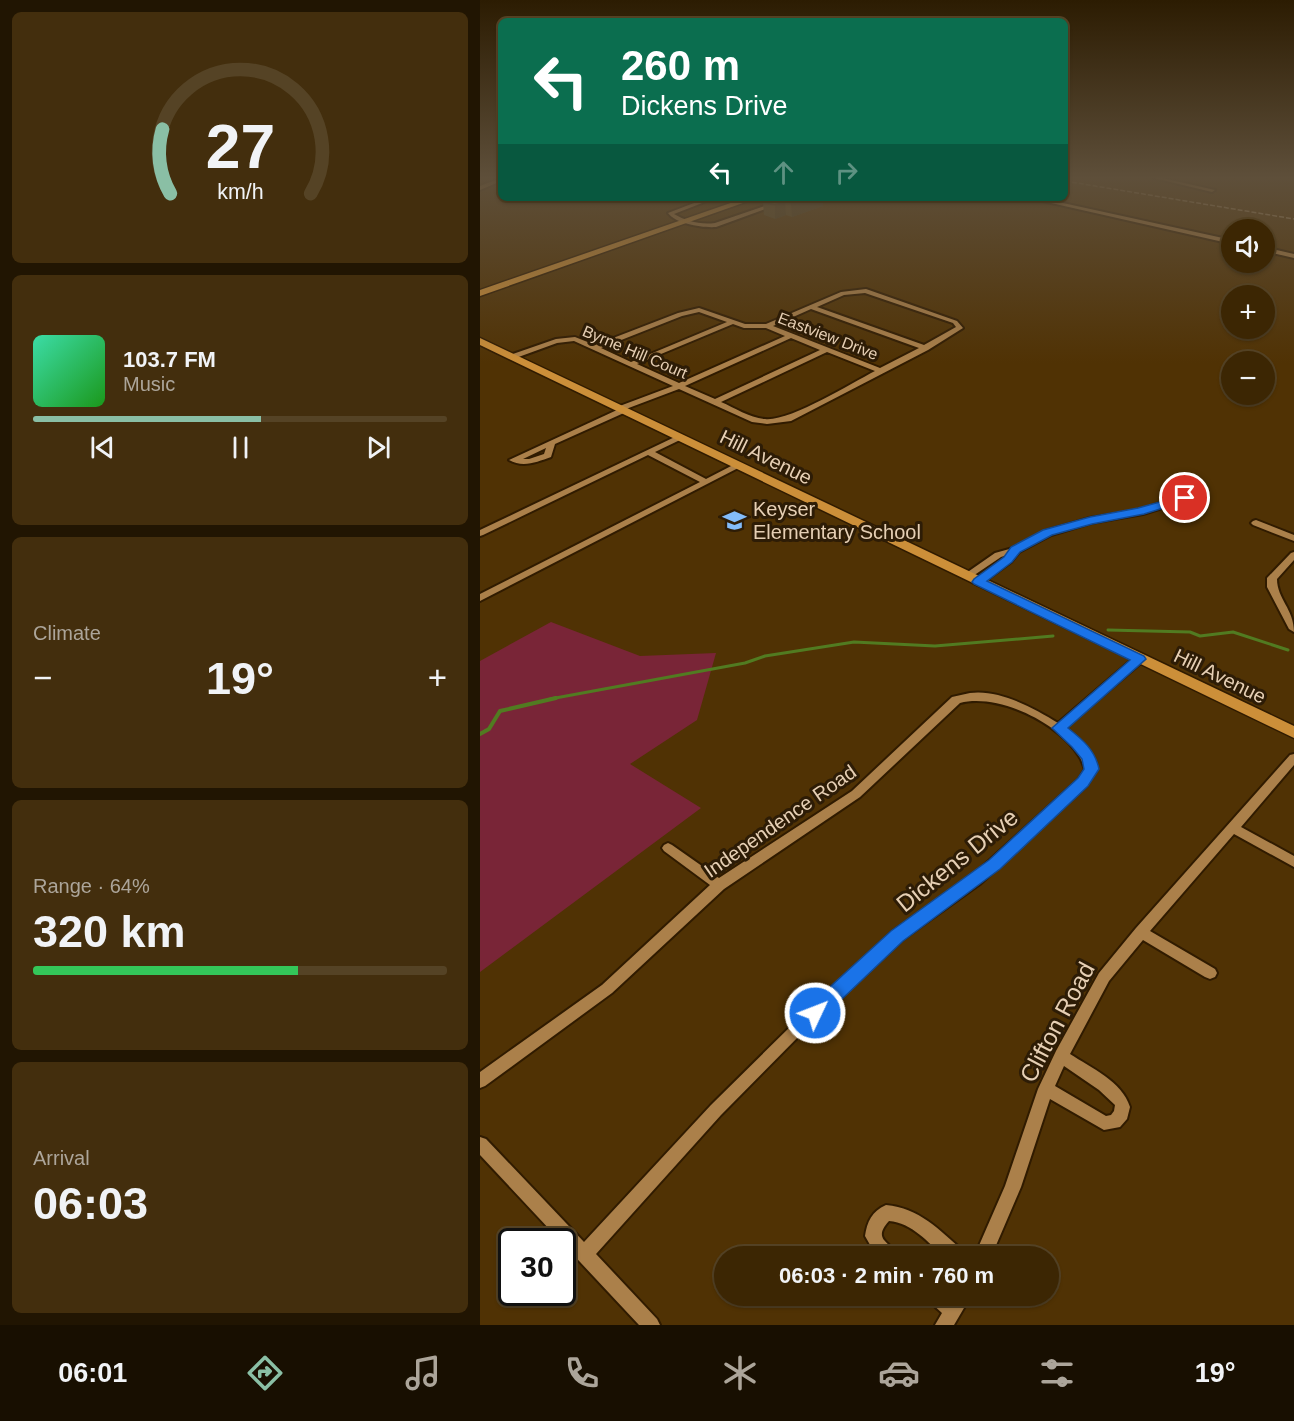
<!DOCTYPE html>
<meta charset="utf-8">
<style>
:root{--surface:#3c2603;--page:#432e0d;--text:#f1f3f6;--muted:#aca59a;--line:#554325;--accent:#8abfa5}
body{margin:0;font-family:Helvetica,sans-serif;background:var(--page);color:var(--text);height:100vh;display:flex;flex-direction:column;font-size:22px;white-space:nowrap}
*{box-sizing:border-box;margin:0}
p{font-size:20px;color:var(--muted)}
.icon{flex:none;width:33px;height:33px;fill:none;stroke:currentColor;stroke-width:2;stroke-linecap:round;stroke-linejoin:round}
.map{position:relative;flex:1;overflow:hidden}
.details{display:flex;flex-direction:column;gap:12px;padding:12px;background:#211502;width:480px}
.details>*{flex:none}
.guide{position:absolute;left:18px;top:18px;width:570px;height:183px;border-radius:9px;box-shadow:0 2px 4px #0004,0 0 0 2px var(--line);background:#0b6e4f;color:#fff;overflow:hidden}
.buttons{position:absolute;left:741px;top:219px;display:grid;gap:12px}
.buttons a{display:grid;place-items:center;width:54px;height:54px;border-radius:50%;background:var(--surface);box-shadow:0 2px 4px #0004,0 0 0 2px var(--line);font-size:30px}
.speed{position:absolute;left:18px;top:1228px;display:flex;gap:12px;font-size:30px;font-weight:700;text-align:center}
.speed>*{display:grid;place-content:center;width:78px;height:78px;border-radius:50%;background:var(--surface);box-shadow:0 2px 4px #0004,0 0 0 2px var(--line);line-height:1}
.speed .limit{border:3px solid #111;border-radius:9px;background:#fff;color:#111}
.pin{position:absolute;display:grid;place-items:center;width:51px;height:51px;color:#fff;margin:-26px;border:3px solid #fff;border-radius:50%;box-shadow:0 2px 6px #0007}
.me{position:absolute;width:66px;margin:-33px;rotate:47deg;stroke-linejoin:round;filter:drop-shadow(0 0 4px #0008)}
.turn{display:flex;align-items:center;gap:21px;height:126px;padding:0 24px;font-size:27px}
.turn .icon{width:78px;height:78px;stroke-width:2.5}
.turn b{display:block;font-size:42px;line-height:51px}
.lanes{display:flex;align-items:center;height:57px;padding:0 24px;background:#0003;justify-content:center;gap:30px;direction:ltr}
.lanes .off{opacity:.35}
.big{font-size:45px;font-weight:600;line-height:1.1}
.details .widget{flex:1;display:flex;flex-direction:column;justify-content:center;gap:9px;min-width:0;padding:0 21px;border-radius:9px;background:var(--page)}
.details .dial{align-items:center;gap:0}
.dial svg{height:156px;overflow:visible;fill:none;stroke:var(--line);stroke-width:7;stroke-linecap:round;text-anchor:middle}
.dial text{fill:var(--text);stroke:none}
.song{display:flex;align-items:center;gap:18px}
.cover{width:72px;height:72px;border-radius:9px;background:linear-gradient(135deg,hsl(160 70% 55%),hsl(120 70% 35%))}
.played{height:6px;border-radius:3px;background:linear-gradient(90deg,var(--accent) 55%,var(--line) 55%)}
.keys{display:flex;justify-content:space-around;direction:ltr}
.heat{display:flex;justify-content:space-between;align-items:center;font-size:33px;direction:ltr}
.charge{height:9px;border-radius:4px;background:linear-gradient(90deg,#34c759 64%,var(--line) 0)}
.trip{position:absolute;left:234px;top:1246px;width:345px;height:60px;border-radius:30px;background:var(--surface);box-shadow:0 2px 4px #0004,0 0 0 2px var(--line);font-weight:600;line-height:60px;text-align:center}
.menu{display:flex;height:96px;justify-content:space-around;align-items:center;background:#180f01;color:var(--muted)}
.menu .icon{width:42px;height:42px}
.menu .active{color:var(--accent)}
.menu b{font-size:27px;color:var(--text)}
main{display:flex;flex:1;min-height:0}
.map>svg:first-child{display:block}
.green{fill:#792537}
.lines{fill:none;stroke-linecap:round;stroke-linejoin:round}
.stream-far1{stroke:#517b21;stroke-width:3}
.stream{stroke:#517b21;stroke-width:4}
.minor-casing{stroke:#301b00;stroke-width:4}
.major-casing{stroke:#301b00;stroke-width:3}
.minor{fill:#ab804a;fill-rule:evenodd}
.major{fill:#cc8f39;fill-rule:evenodd}
.rail{stroke:#ab926f;stroke-width:1.5;stroke-dasharray:5 2;stroke-linecap:butt}
.wall{fill:#544823}
.shaded-wall{fill:#453b1d}
.building{fill:#625429;stroke:#453b1d;stroke-width:1.5}
.route{fill:#1a73e8;stroke:#114b97;stroke-width:1.5}
.labels{text-anchor:middle;dominant-baseline:central;stroke-width:6;stroke-linejoin:round;paint-order:stroke}
.far-street-label{font-size:16px;fill:#e6cfb4;stroke:#2d1c06}
.street-label{font-size:20px;fill:#e6cfb4;stroke:#2d1c06}
.poi-label{font-size:20px;fill:#e6cfb4;stroke:#2d1c06;text-anchor:start}
.near-street-label{font-size:24px;fill:#e6cfb4;stroke:#2d1c06}
</style>
<main>
<section class="details">
<div class="widget dial"><svg viewBox="0 0 100 80">
<path d="M14 69A42 42 0 1 1 86 69"/>
<path d="M14 69A42 42 0 0 1 10 36" stroke="#8abfa5"/>
<text x="50" y="56" font-size="32" font-weight="700">27</text>
<text x="50" y="72" font-size="11">km/h</text>
</svg></div>
<div class="widget">
<div class="song"><i class="cover"></i><div><b>103.7 FM</b><p>Music</p></div></div>
<div class="played"></div>
<div class="keys"><svg class="icon" aria-label="previous" viewBox="0 0 24 24"><path d="M18 5L8 12l10 7zM5 5v14"/></svg><svg class="icon" aria-label="pause" viewBox="0 0 24 24"><path d="M8 5v14M16 5v14"/></svg><svg class="icon" aria-label="next" viewBox="0 0 24 24"><path d="M6 5l10 7-10 7zM19 5v14"/></svg></div>
</div>
<div class="widget"><p>Climate</p>
<div class="heat"><a>−</a><b class="big">19°</b><a>+</a></div>
</div>
<div class="widget"><p>Range · 64%</p><b class="big">320 km</b><div class="charge"></div></div>
<div class="widget"><p>Arrival</p><b class="big">06:03</b></div>
</section>
<div class="map">
<svg width="814" height="1325" viewBox="0 0 814 1325">
<rect width="100%" height="100%" fill="#503204"/>
<!-- green -->
<path class="green" d="M71,622L160,656L236,653L217,720L150,764L221,808L0,972V661Z"/>
<g class="lines">
<!-- stream-far1 -->
<path class="stream-far1" d="M628,630L710,632L720,636L753,632L808,650
M70,699L265,663L285,656L374,642L455,646L573,636"/>
<!-- stream -->
<path class="stream" d="M0,734L9,729L20,711L76,698"/>
<defs>
<path id="minor" d="M21,178V181L0,190V186Z
M674,178H682L735,190L732,192Z
M227,198H235L194,214C206,221 220,225 235,223L308,198H316L236,227C223,228 196,224 188,213Z
M549,198H560L752,240V244Z
M784,247L814,254V258L784,251Z
M386,289L477,321L483,328L448,350L311,421L287,424L272,422L199,389L146,409V412L75,444L71,457C57,462 43,468 29,460L137,410V407L193,386L94,341L77,343L33,359L29,357L30,355L76,339L95,337L115,345L198,313L219,308L265,324H286L361,292ZM385,293L473,323L476,327L444,345L337,307L364,295ZM331,309L439,348L400,368L293,326ZM219,312L247,322L151,362L121,348L202,316ZM253,324L264,328H286L305,336L199,383L157,364ZM311,338L340,350L235,399L205,386ZM347,352L395,371C370,384 309,422 285,419C270,418 255,408 241,402ZM66,448L64,454L49,459H43Z
M199,435L203,437L202,439L175,452L226,479L255,464L258,463L262,466L0,601V594L220,482L168,455L3,535L0,536V530Z
M705,495L709,498L708,500L663,514L611,523L571,535L539,552L531,562L501,584L498,585L493,582L527,555L521,557L490,578H484L482,576L515,553L533,548L565,531L610,518L659,510Z
M776,520L814,535V541L773,525L771,523L773,521Z
M814,552V560L797,579C797,599 814,609 814,632L809,629L787,587V578L811,553Z
M659,656L663,657L664,659L663,661L585,728C600,740 609,752 617,769L607,785L500,884L422,940L323,1032L241,1115L116,1254L177,1319L180,1325H159L0,1155V1137L6,1139L104,1242L231,1105L313,1024L412,932L490,878L599,779L605,769C603,765 602,760 599,756C579,723 518,693 480,703L380,797L244,889L132,993L5,1086L0,1088V1072L122,985L230,885L184,851L182,848L184,845L188,843L192,845L239,878L372,791L472,697C478,696 484,694 490,693C519,689 554,708 578,723L655,657Z
M814,754V765L761,827L814,856V867L754,834L670,931L735,969L737,973L735,977L730,979L725,977L663,940L629,981L590,1054C611,1068 642,1081 650,1107L647,1119L640,1127L624,1130L570,1099L541,1187L511,1257H494L525,1186L558,1089L576,1051L619,973L656,928L810,755ZM584,1066L619,1090L635,1105L634,1111L631,1115L626,1116L575,1086Z
M406,1205C439,1208 460,1230 483,1251L485,1257H464C448,1242 432,1223 409,1221C391,1241 412,1241 418,1257H397L385,1236C387,1222 392,1211 406,1205Z
M447,1296H469L471,1298L472,1296H491L474,1325H455L462,1313L450,1302Z"/>
<path id="major" d="M265,198H277L0,296V290Z
M0,338L814,726V738L0,345Z"/>
</defs>
<!-- minor casing -->
<use href="#minor" class="minor-casing"/>
<!-- major casing -->
<use href="#major" class="major-casing"/>
<!-- minor -->
<use href="#minor" class="minor"/>
<!-- major -->
<use href="#major" class="major"/>
<!-- rail -->
<path class="rail" d="M585,181L814,219"/>
</g>
<!-- wall -->
<path class="wall" d="M293,198L343,206L312,217L306,215L295,219L284,215L283,202Z"/>
<!-- shaded-wall -->
<path class="shaded-wall" d="M326,198H343V206L312,217L311,203Z
M305,201L306,215L295,219V205Z"/>
<!-- building -->
<path class="building" d="M293,198H326L311,203L305,201L295,205L283,202Z"/>
<!-- sky -->
<linearGradient id="sky" x2="0" y2="1"><stop stop-color="#2c1c02"/><stop offset="0.49" stop-color="#5e4f3a"/><stop offset="1" stop-color="#5e4f3a" stop-opacity="0"/></linearGradient>
<rect width="814" height="363" fill="url(#sky)"/>
<!-- route -->
<path class="route" d="M705,495L711,498L709,500L664,514L612,524L572,535L540,552L532,562L507,581L664,656L666,659L588,728C603,740 615,750 619,769L608,786L520,869L423,941L342,1018L335,1021L328,1018L326,1013L328,1007L411,931L509,860L598,778L604,769L602,759L592,747L572,728L650,660L494,584L492,582L494,579L524,557L531,547L563,530L610,517L658,508Z"/>
<!-- icons -->
<defs>
<symbol id="school-bare" viewBox="-9 -9 18 18"><path d="M0-5L7-2L0 1L-7-2ZM-4 1L0 2.5L4 1V4Q0 6-4 4Z" fill="#83bcfa" stroke="#2d1c06" stroke-width="2.5" paint-order="stroke"/></symbol>
</defs>
<g fill-rule="evenodd">
<use href="#school-bare" x="238" y="504" width="33" height="33"/>
</g>
<g class="labels">
<!-- far-street labels -->
<g class="far-street-label">
<text transform="translate(348 336) rotate(21)">Eastview Drive</text>
<text transform="translate(155 352) rotate(23)">Byrne Hill Court</text>
</g>
<!-- street labels -->
<g class="street-label">
<text transform="translate(286 457) rotate(26)">Hill Avenue</text>
<text transform="translate(740 676) rotate(26)">Hill Avenue</text>
<text transform="translate(300 821) rotate(-35)">Independence Road</text>
</g>
<!-- poi labels -->
<g class="poi-label">
<text x="273" y="509">Keyser<tspan x="273" dy="23">Elementary School</tspan></text>
</g>
<!-- near-street labels -->
<g class="near-street-label">
<text transform="translate(477 860) rotate(-39)">Dickens Drive</text>
<text transform="translate(577 1022) rotate(-62)">Clifton Road</text>
</g>
</g>
</svg>
<div class="buttons">
<a><svg class="icon" aria-label="sound" viewBox="0 0 24 24"><path d="M4 9h4l5-4v14l-5-4H4zM17 9q2 3 0 6"/></svg></a>
<a>+</a>
<a>−</a>
</div>
<div class="speed"><div class="limit">30</div></div>
<div class="pin" style="left:705px;top:498px;background:#d93025"><svg class="icon" aria-label="arrive" viewBox="0 0 24 24"><path d="M6 21V4h12l-3 4 3 4H6"/></svg></div>
<svg class="me" style="left:335px;top:1013px" viewBox="-20 -20 40 40"><circle r="17" fill="#1a73e8" stroke="#fff" stroke-width="3"/><path d="M0-11L8 9 0 5-8 9z" fill="#fff"/></svg>
<div class="trip">06:03 · 2 min · 760 m</div>
<div class="guide">
<div class="turn"><svg class="icon" aria-label="left" viewBox="0 0 24 24"><path d="M17 20v-9H6M10 6l-5 5 5 5"/></svg><div><b>260 m</b>Dickens Drive</div></div>
<div class="lanes"><svg class="icon" aria-label="left" viewBox="0 0 24 24"><path d="M17 20v-9H6M10 6l-5 5 5 5"/></svg><svg class="icon off" aria-label="ahead" viewBox="0 0 24 24"><path d="M12 20V5M6 11l6-6 6 6"/></svg><svg class="icon off" aria-label="right" viewBox="0 0 24 24"><path d="M7 20v-9h11M14 6l5 5-5 5"/></svg></div>
</div>
</div>
</main>
<nav class="menu">
<b>06:01</b>
<svg class="icon active" aria-label="directions" viewBox="0 0 24 24"><path d="M12 3l9 9-9 9-9-9zM9 14v-3h6M13 9l2 2-2 2"/></svg>
<svg class="icon" aria-label="music" viewBox="0 0 24 24"><path d="M9 18V5l10-2v13"/><circle cx="6" cy="18" r="3"/><circle cx="16" cy="16" r="3"/></svg>
<svg class="icon" aria-label="phone" viewBox="0 0 24 24"><path d="M5 4h4l2 5-3 2q2 4 5 5l2-3 5 2v4C11 20 4 13 5 4z"/></svg>
<svg class="icon" aria-label="climate" viewBox="0 0 24 24"><path d="M12 3v18M4 7l16 10M4 17L20 7"/></svg>
<svg class="icon" aria-label="car" viewBox="0 0 24 24"><path d="M5 17H2v-5l4-1 3-4h7l3 4 3 1v5h-3M9 17h6M6 11h13"/><circle cx="7" cy="17" r="2"/><circle cx="17" cy="17" r="2"/></svg>
<svg class="icon" aria-label="filters" viewBox="0 0 24 24"><path d="M4 7h16M4 17h16"/><circle cx="9" cy="7" r="2"/><circle cx="15" cy="17" r="2"/></svg>
<b>19°</b>
</nav>
